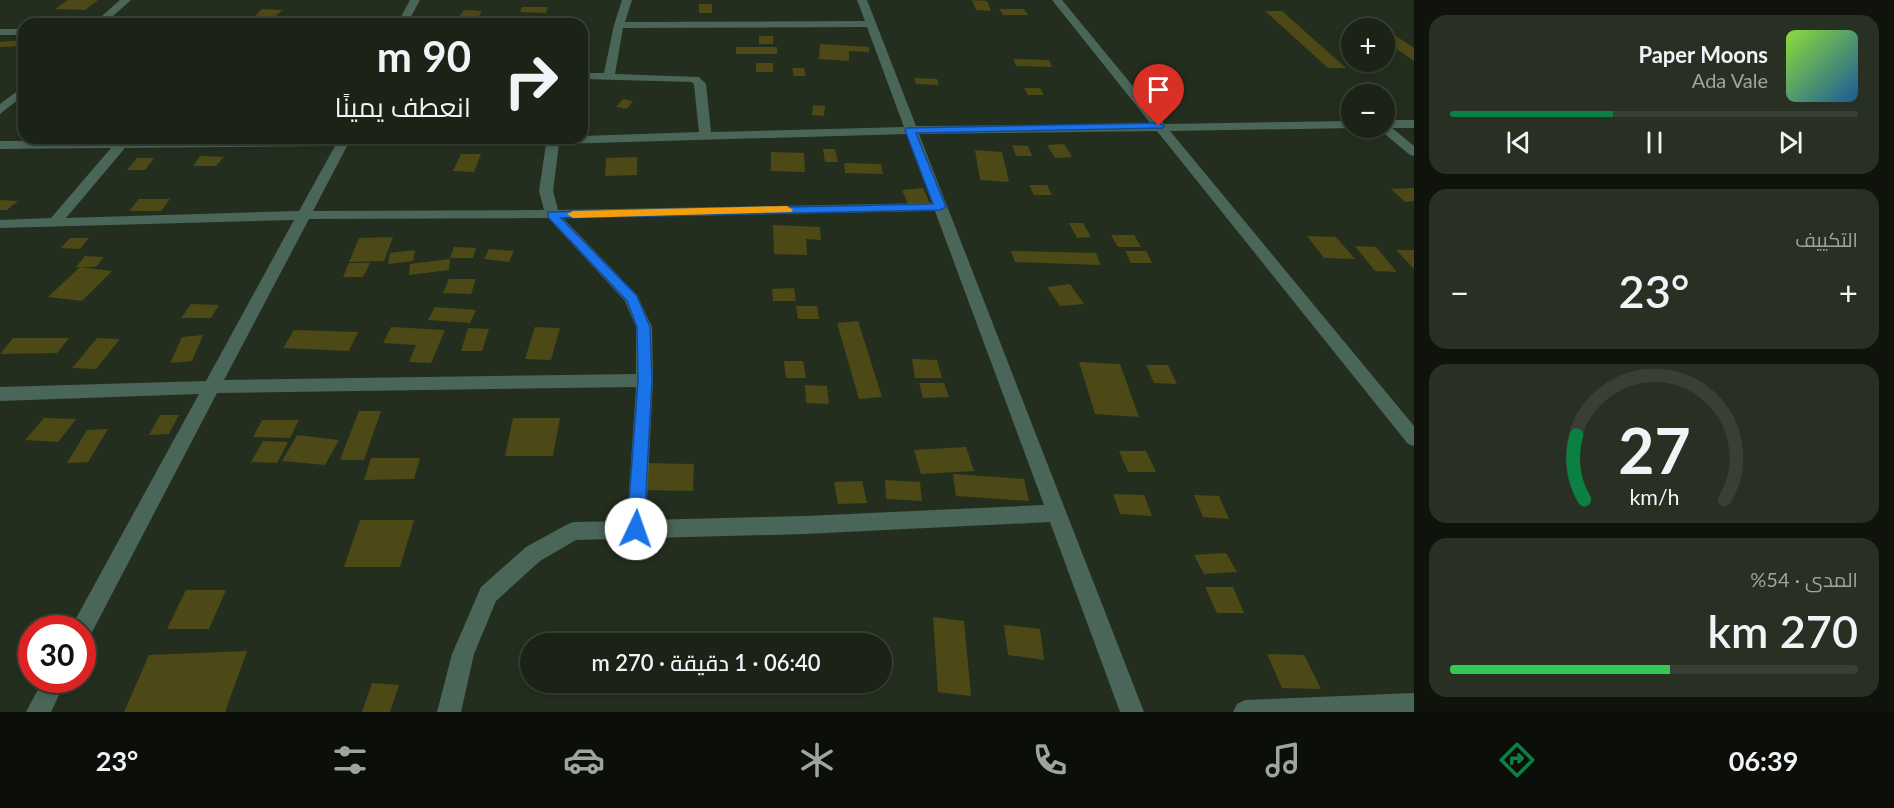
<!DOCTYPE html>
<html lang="ar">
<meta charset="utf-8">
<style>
:root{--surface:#1b2216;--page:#282f23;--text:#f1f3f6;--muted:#a0a4a1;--line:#393f35;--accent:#0b8043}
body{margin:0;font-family:Lato,Cairo,sans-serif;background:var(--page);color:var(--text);direction:rtl;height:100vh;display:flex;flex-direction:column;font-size:22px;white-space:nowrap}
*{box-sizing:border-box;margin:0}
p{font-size:20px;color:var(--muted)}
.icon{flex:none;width:33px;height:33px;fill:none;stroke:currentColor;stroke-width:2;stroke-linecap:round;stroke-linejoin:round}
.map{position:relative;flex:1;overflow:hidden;direction:ltr}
.panel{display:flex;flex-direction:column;gap:15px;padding:15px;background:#0f130c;width:480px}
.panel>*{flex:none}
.banner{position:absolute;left:18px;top:18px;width:570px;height:126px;border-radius:18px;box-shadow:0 3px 9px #0003,0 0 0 2px var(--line);direction:rtl;background:#1b2216;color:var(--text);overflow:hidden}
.controls{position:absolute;left:1341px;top:18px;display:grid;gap:12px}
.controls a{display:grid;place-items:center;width:54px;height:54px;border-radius:50%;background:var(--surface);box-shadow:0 3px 9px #0003,0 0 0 2px var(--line);font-size:30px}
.speed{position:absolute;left:18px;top:615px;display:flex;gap:12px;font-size:30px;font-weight:700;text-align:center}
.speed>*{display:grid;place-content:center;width:78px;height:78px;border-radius:50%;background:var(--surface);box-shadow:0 3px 9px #0003,0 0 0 2px var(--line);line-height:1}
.speed .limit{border:9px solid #d22;background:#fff;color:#111}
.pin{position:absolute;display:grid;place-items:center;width:51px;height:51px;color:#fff;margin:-62px -26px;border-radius:50% 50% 50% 0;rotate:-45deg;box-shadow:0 0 6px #0007}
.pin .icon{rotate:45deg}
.me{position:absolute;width:66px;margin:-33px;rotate:3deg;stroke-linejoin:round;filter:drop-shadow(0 0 4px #0008)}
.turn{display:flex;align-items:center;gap:21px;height:126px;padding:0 18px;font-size:27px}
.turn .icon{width:78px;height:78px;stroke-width:2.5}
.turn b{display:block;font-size:42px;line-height:51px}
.big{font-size:45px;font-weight:600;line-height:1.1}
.panel .card{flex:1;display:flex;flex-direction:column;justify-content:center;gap:9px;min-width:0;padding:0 21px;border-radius:18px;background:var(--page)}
.panel .dial{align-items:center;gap:0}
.dial svg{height:156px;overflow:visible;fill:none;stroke:var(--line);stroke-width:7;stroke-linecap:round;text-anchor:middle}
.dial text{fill:var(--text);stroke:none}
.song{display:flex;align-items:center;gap:18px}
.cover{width:72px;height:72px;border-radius:9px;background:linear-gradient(135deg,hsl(90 70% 55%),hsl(210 70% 35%))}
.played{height:6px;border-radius:3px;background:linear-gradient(90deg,var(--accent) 40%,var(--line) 40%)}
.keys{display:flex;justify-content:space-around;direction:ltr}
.heat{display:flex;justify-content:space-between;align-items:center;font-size:33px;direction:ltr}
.charge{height:9px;border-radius:4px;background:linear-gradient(90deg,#34c759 54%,var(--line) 0)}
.trip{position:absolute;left:520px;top:633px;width:372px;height:60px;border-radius:30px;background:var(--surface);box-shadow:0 3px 9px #0003,0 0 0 2px var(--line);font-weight:600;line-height:60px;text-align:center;direction:rtl}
.menu{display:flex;height:96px;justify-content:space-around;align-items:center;background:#0b0e09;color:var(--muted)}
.menu .icon{width:42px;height:42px}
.menu .active{color:var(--accent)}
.menu b{font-size:27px;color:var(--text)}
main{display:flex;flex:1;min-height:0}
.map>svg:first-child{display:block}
.building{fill:#4c4916}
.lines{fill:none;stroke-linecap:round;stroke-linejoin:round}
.minor{fill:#4a6659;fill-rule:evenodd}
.route{fill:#1a73e8;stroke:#114b97;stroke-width:1.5}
.slow{fill:#f59e0b}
</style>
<main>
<section class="panel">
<div class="card">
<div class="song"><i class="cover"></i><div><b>Paper Moons</b><p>Ada Vale</p></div></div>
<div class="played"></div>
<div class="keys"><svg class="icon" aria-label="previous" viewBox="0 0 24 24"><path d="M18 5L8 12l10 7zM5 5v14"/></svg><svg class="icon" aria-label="pause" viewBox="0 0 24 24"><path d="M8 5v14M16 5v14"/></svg><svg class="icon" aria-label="next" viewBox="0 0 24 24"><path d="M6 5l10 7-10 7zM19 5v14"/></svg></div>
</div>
<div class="card"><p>التكييف</p>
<div class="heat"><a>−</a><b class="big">23°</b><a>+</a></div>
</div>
<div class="card dial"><svg viewBox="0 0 100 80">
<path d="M14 69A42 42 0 1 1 86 69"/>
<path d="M14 69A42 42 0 0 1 10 36" stroke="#0b8043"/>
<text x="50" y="56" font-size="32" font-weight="700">27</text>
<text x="50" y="72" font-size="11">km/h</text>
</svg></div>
<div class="card"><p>المدى · 54%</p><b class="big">270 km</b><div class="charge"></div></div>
</section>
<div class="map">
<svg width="1414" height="712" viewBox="0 0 1414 712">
<rect width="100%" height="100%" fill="#242e1e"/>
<!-- building -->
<path class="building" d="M68,0H98L85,10L55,9Z
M972,0L987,1L991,11L976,10Z
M699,4H712V13H699Z
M522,7H548L546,13L520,12Z
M262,9L282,10L273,19H252Z
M999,9H1024L1028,15H1003Z
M464,10L482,11L477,19L458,18Z
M1265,11H1282L1346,68H1328Z
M759,36H773V44H759Z
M1384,36H1396L1414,48V61L1384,40Z
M24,40V46L0,47V42Z
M820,44L869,47V52L849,51V61L819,59Z
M736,47H777V54H736Z
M1013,59L1049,60L1052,67L1016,66Z
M756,63H773V72H756Z
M792,68H804L806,76H794Z
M914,78L937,79L939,85L916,84Z
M1024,88H1040L1044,95H1028Z
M623,99L633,101L627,109L616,107Z
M813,105L825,106L824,116L812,115Z
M1064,144L1072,157L1055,158L1047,145Z
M1012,145L1028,146L1032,156H1016Z
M823,149H835L838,162H825Z
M975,150L1002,152L1009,182L980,180Z
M771,152L804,153L805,172L771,171Z
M461,154H481L474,172L453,171Z
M200,156L224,157L216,166H193Z
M637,157V175L605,176L606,158Z
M137,158H154L145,170H127Z
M844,163L881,164L883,174L845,173Z
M1029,185H1047L1052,195H1034Z
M923,188L930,203L908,204L902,190Z
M1414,188V201L1405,202L1391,189Z
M139,199H170L161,211H129Z
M0,200L18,201L7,210H0Z
M1069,223H1083L1091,237L1077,238Z
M773,225L820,227L821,240L806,239L807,255L774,254Z
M1111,235H1134L1141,247H1118Z
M1307,236L1336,237L1355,259L1324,258Z
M393,237L384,261L349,262L359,238Z
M70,238H89L80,249L61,248Z
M1355,246L1376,247L1397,272L1375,271Z
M454,247L476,248L473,258H450Z
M489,249L514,251L509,262L484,259Z
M415,250L413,261L388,264L390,253Z
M1396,250H1414V269Z
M1011,251L1096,253L1101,265L1015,262Z
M1125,251H1146L1152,263H1131Z
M85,256L104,257L96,267H76Z
M450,259L449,270L409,275L410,264Z
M349,263H370L363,277H343Z
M80,267L112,271L82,301L48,297Z
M449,279H476L471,294L443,293Z
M1070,284L1084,304L1060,306L1047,287Z
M794,288L796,301H773L772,289Z
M191,304L219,305L211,318H181Z
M796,306H817L819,319H798Z
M435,307L476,310L470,323L428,320Z
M858,321L882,397L859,399L837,323Z
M391,327L445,330L431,363L409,362L416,345L383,343Z
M535,327L560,328L551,360L525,359Z
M468,328L489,329L482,351H461Z
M294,330L358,332L349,351L283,348Z
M203,335L192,361L170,363L182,337Z
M13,338H69L57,353L0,354Z
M97,338L120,339L96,369L72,368Z
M912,359L937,360L942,378H915Z
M784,361H803L806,378H786Z
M1079,362L1120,364L1139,417L1095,414Z
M1146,365H1168L1177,384L1154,383Z
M919,383H944L949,397L923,398Z
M805,385L827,386L829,404L806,403Z
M359,411H381L364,460H340Z
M160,415H179L169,434L149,435Z
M44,418L76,419L58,442L25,440Z
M513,418H560L553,456H505Z
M262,420H299L290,438L253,437Z
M108,429L88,462L67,463L87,430Z
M297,435L339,440L325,465L282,461Z
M263,441L288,442L277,463L251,462Z
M966,447L974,471L921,474L914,450Z
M1119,451H1146L1156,472H1128Z
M371,458H420L414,479L364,480Z
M642,463L694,464L693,491L641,490Z
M953,474L1024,479L1029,501L956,496Z
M885,480L920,482L922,501L886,499Z
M862,481L867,503L838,504L834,482Z
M1113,494L1144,495L1152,516L1120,514Z
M1194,495L1219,496L1229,519L1203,517Z
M360,520H414L400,567H344Z
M1226,553L1237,572L1204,574L1194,555Z
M1205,587H1233L1244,613H1217Z
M186,590H226L209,629H167Z
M933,617L964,621L971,696L938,692Z
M1004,625L1040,629L1044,660L1008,655Z
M247,651L225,712H124L149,655Z
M1267,654L1304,655L1321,689L1282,688Z
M372,683L399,685L390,712H362Z"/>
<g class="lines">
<!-- minor -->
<path class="minor" d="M120,0H131L104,24H93Z
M410,0H420L407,24H397Z
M622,0H632L625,22L865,21L857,0H867L916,126L1151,124L1052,0H1062L1164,124L1352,121V128H1356L1170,131L1414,426V446L1408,444L1157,131L919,134L1144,712H1120L1050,522L805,534L576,540L540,561L496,601L474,654L461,712H437L452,654L481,587L526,547L566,525L573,522L627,521L636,387L217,393L90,636L82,639V628H71L74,622L199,394L0,401V387L206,381L294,220L0,228V220L51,218L111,148L0,149V141L582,138V136L699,132L694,85L692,82L582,79V73H604L614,25ZM867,27L904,127L711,132L706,84L699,77L615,74L623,28ZM907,134L932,203L558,210L553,191L559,144ZM546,144L539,191L544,210L313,211L347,146ZM335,146L299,211L66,218L125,148ZM935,211L1044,505L805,516L646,520L653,380L652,327L637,295L563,218ZM548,218L625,301L636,327V374L224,380L309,219Z
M0,29H24V35H0Z
M24,86V95L0,114V104Z
M1384,120H1414V128H1392L1414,146V156L1410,155L1380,130L1378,128H1384Z
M43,680H66L51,712H26Z
M1414,693V712H1233L1237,704L1245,700Z"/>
</g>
<!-- route -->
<path class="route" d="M1159,123L1164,126L1163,128L916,133L946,207L940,210L561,218L637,296L650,327L652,380L644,529L641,534L636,536L630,534L627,529L638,380L637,327L627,301L548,217V212L933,204L905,130L906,128Z"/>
<!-- slow -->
<path class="slow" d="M787,206L793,210L791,212L573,218L567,214L573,211Z"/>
</svg>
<div class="controls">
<a>+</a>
<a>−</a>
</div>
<div class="speed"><div class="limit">30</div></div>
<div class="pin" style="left:1159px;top:126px;background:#d93025"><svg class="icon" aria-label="arrive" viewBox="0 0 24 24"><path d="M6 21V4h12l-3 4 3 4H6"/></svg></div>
<svg class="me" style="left:636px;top:529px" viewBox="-20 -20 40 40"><circle r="19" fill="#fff"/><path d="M0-13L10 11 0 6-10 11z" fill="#1a73e8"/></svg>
<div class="trip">06:40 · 1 دقيقة · 270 m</div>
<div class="banner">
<div class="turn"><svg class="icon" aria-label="right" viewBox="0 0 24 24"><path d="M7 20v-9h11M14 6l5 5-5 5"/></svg><div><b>90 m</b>انعطف يمينًا</div></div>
</div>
</div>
</main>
<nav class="menu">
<b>06:39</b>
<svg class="icon active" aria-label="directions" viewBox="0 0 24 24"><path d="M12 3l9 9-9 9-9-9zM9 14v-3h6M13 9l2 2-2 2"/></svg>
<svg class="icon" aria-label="music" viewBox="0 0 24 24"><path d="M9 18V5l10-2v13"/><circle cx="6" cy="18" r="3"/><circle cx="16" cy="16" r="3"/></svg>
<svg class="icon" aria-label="phone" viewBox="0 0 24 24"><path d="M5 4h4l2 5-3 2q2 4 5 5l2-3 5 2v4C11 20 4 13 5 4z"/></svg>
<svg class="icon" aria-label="climate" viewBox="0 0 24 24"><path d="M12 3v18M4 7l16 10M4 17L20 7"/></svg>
<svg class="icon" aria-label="car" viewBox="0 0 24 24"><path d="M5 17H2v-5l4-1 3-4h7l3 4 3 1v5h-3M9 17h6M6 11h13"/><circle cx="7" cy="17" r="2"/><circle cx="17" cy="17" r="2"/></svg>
<svg class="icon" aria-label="filters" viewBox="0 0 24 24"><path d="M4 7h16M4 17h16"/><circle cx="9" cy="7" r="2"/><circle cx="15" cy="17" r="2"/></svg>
<b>23°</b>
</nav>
